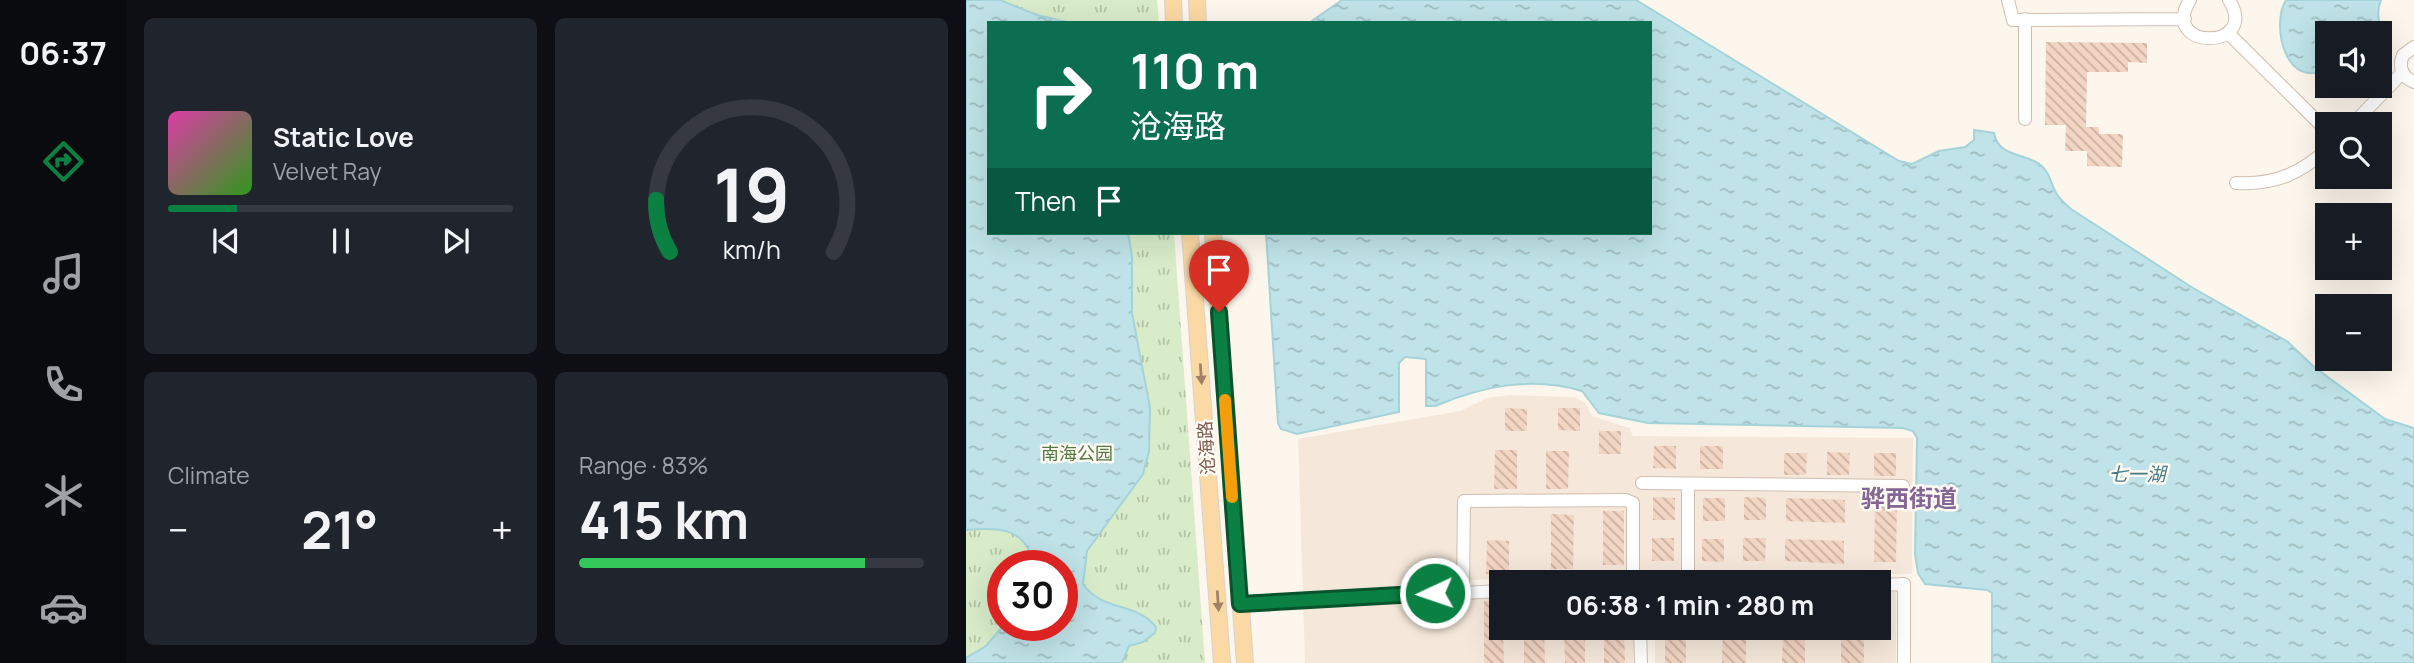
<!DOCTYPE html>
<meta charset="utf-8">
<style>
:root{--surface:#171b24;--page:#20242c;--text:#f1f3f6;--muted:#9ea1a6;--line:#363941;--accent:#0b8043}
body{margin:0;font-family:Manrope,"Noto Sans SC",sans-serif;background:var(--page);color:var(--text);height:100vh;display:flex;flex-direction:column;font-size:26px;white-space:nowrap}
*{box-sizing:border-box;margin:0}
p{font-size:23px;color:var(--muted)}
.icon{flex:none;width:38px;height:38px;fill:none;stroke:currentColor;stroke-width:2;stroke-linecap:round;stroke-linejoin:round}
.map{position:relative;flex:1;overflow:hidden}
.side{display:flex;flex-direction:column;gap:18px;padding:18px;background:#0d0f14;width:840px}
.side>*{flex:none}
.top-card{position:absolute;left:21px;top:21px;width:665px;height:214px;border-radius:0px;box-shadow:0 7px 28px #0002;background:#0b6e4f;color:#fff;overflow:hidden}
.tools{position:absolute;left:1349px;top:21px;display:grid;gap:14px}
.tools a{display:grid;place-items:center;width:77px;height:77px;border-radius:0px;background:var(--surface);box-shadow:0 7px 28px #0002;font-size:35px}
.speed{position:absolute;left:21px;top:550px;display:flex;gap:14px;font-size:35px;font-weight:700;text-align:center}
.speed>*{display:grid;place-content:center;width:91px;height:91px;border-radius:50%;background:var(--surface);box-shadow:0 7px 28px #0002;line-height:1}
.speed .limit{border:10px solid #d22;background:#fff;color:#111}
.pin{position:absolute;display:grid;place-items:center;width:60px;height:60px;color:#fff;margin:-72px -30px;border-radius:50% 50% 50% 0;rotate:-45deg;box-shadow:0 0 7px #0007}
.pin .icon{rotate:45deg}
.me{position:absolute;width:77px;margin:-38px;rotate:267deg;stroke-linejoin:round;filter:drop-shadow(0 0 5px #0008)}
.turn{display:flex;align-items:center;gap:24px;height:147px;padding:0 28px;font-size:32px}
.turn .icon{width:91px;height:91px;stroke-width:2.5}
.turn b{display:block;font-size:49px;line-height:60px}
.then{display:flex;align-items:center;height:66px;padding:0 28px;background:#0003;gap:14px;font-size:26px}
.big{font-size:52px;font-weight:700;line-height:1.1}
.side .card{flex:1;display:flex;flex-direction:column;justify-content:center;gap:10px;min-width:0;padding:0 24px;border-radius:10px;background:var(--page)}
.side .dial{align-items:center;gap:0}
.dial svg{height:182px;overflow:visible;fill:none;stroke:var(--line);stroke-width:7;stroke-linecap:round;text-anchor:middle}
.dial text{fill:var(--text);stroke:none}
.song{display:flex;align-items:center;gap:21px}
.cover{width:84px;height:84px;border-radius:10px;background:linear-gradient(135deg,hsl(320 70% 55%),hsl(110 70% 35%))}
.played{height:7px;border-radius:4px;background:linear-gradient(90deg,var(--accent) 20%,var(--line) 20%)}
.keys{display:flex;justify-content:space-around;direction:ltr}
.heat{display:flex;justify-content:space-between;align-items:center;font-size:38px;direction:ltr}
.charge{height:10px;border-radius:5px;background:linear-gradient(90deg,#34c759 83%,var(--line) 0)}
.side .tiles{flex:1;display:grid;gap:18px;grid-template-columns:repeat(2,1fr)}
.trip{position:absolute;left:523px;top:570px;width:402px;height:70px;border-radius:0px;background:var(--surface);box-shadow:0 7px 28px #0002;font-weight:700;line-height:70px;text-align:center}
main{display:flex;flex:1;min-height:0}
.tab-bar{display:flex;flex-direction:column;width:126px;justify-content:space-around;align-items:center;background:#090b0e;color:var(--muted)}
.tab-bar .icon{width:49px;height:49px}
.tab-bar .selected{color:var(--accent)}
.tab-bar b{font-size:32px;color:var(--text)}
.map>svg:first-child{display:block}
.residential{fill:#f5e8da}
.park{fill:url(#park-tufts);fill-rule:evenodd}
.water{fill:url(#water-ripples);stroke:#a5d3da;stroke-width:2}
.building{fill:url(#building-back-hatch)}
.lines{fill:none;stroke-linecap:round;stroke-linejoin:round}
.minor-casing{stroke:#d1beb0;stroke-width:14}
.major-casing{stroke:#dad1cd;stroke-width:18}
.minor{stroke:#fff;stroke-width:12}
.major{stroke:#fbd9a5;stroke-width:16}
.oneway{fill:#a18267}
.route-casing{stroke:#07532c;stroke-width:18}
.route{stroke:#0b8043;stroke-width:12}
.slow{stroke:#f59e0b;stroke-width:12}
.labels{text-anchor:middle;dominant-baseline:central;stroke-width:5;stroke-linejoin:round;paint-order:stroke}
.street-label{font-size:18px;fill:#7a5c4d;stroke:#fffaf3}
.park-label{font-size:18px;fill:#537a41;stroke:#fffaf3}
.water-label{font-size:19px;font-style:italic;fill:#437c86;stroke:#fffaf3}
.district-label{font-size:24px;font-weight:bold;fill:#846695;stroke:#fffaf3}
</style>
<main>
<nav class="tab-bar">
<b>06:37</b>
<svg class="icon selected" aria-label="directions" viewBox="0 0 24 24"><path d="M12 3l9 9-9 9-9-9zM9 14v-3h6M13 9l2 2-2 2"/></svg>
<svg class="icon" aria-label="music" viewBox="0 0 24 24"><path d="M9 18V5l10-2v13"/><circle cx="6" cy="18" r="3"/><circle cx="16" cy="16" r="3"/></svg>
<svg class="icon" aria-label="phone" viewBox="0 0 24 24"><path d="M5 4h4l2 5-3 2q2 4 5 5l2-3 5 2v4C11 20 4 13 5 4z"/></svg>
<svg class="icon" aria-label="climate" viewBox="0 0 24 24"><path d="M12 3v18M4 7l16 10M4 17L20 7"/></svg>
<svg class="icon" aria-label="car" viewBox="0 0 24 24"><path d="M5 17H2v-5l4-1 3-4h7l3 4 3 1v5h-3M9 17h6M6 11h13"/><circle cx="7" cy="17" r="2"/><circle cx="17" cy="17" r="2"/></svg>
</nav>
<section class="side">
<div class="tiles">
<div class="card">
<div class="song"><i class="cover"></i><div><b>Static Love</b><p>Velvet Ray</p></div></div>
<div class="played"></div>
<div class="keys"><svg class="icon" aria-label="previous" viewBox="0 0 24 24"><path d="M18 5L8 12l10 7zM5 5v14"/></svg><svg class="icon" aria-label="pause" viewBox="0 0 24 24"><path d="M8 5v14M16 5v14"/></svg><svg class="icon" aria-label="next" viewBox="0 0 24 24"><path d="M6 5l10 7-10 7zM19 5v14"/></svg></div>
</div>
<div class="card dial"><svg viewBox="0 0 100 80">
<path d="M14 69A42 42 0 1 1 86 69"/>
<path d="M14 69A42 42 0 0 1 8 46" stroke="#0b8043"/>
<text x="50" y="56" font-size="32" font-weight="700">19</text>
<text x="50" y="72" font-size="11">km/h</text>
</svg></div>
<div class="card"><p>Climate</p>
<div class="heat"><a>−</a><b class="big">21°</b><a>+</a></div>
</div>
<div class="card"><p>Range · 83%</p><b class="big">415 km</b><div class="charge"></div></div>
</div>
</section>
<div class="map">
<svg width="1448" height="663" viewBox="0 0 1448 663">
<defs>
<pattern id="park-tufts" width="24" height="20" patternUnits="userSpaceOnUse" patternTransform="scale(1.75)"><rect width="24" height="20" fill="#d8ecc9"/><path d="M3 7l-1-3M5 7V3M7 7l1-3M15 17l-1-3M17 17v-4M19 17l1-3" fill="none" stroke="#b4c2a5"/></pattern>
<pattern id="water-ripples" width="26" height="14" patternUnits="userSpaceOnUse" patternTransform="scale(1.75)"><rect width="26" height="14" fill="#bfe3e8"/><path d="M2 4q2-2 4 0t4 0M15 11q2-2 4 0t4 0" fill="none" stroke="#a0bbbe"/></pattern>
<pattern id="building-back-hatch" width="6" height="6" patternUnits="userSpaceOnUse" patternTransform="scale(1.75)"><rect width="6" height="6" fill="#f3d5c3"/><path d="M-1 5l2 2M0 0l6 6M5-1l2 2" fill="none" stroke="#cab0a1"/></pattern>
</defs>
<rect width="100%" height="100%" fill="#fdf6ec"/>
<!-- residential -->
<path class="residential" d="M544,395L609,397L619,403L626,416L663,428L667,436L947,438L946,574L494,580V596H535L536,628H667V663H339L332,439L494,411L521,398Z
M914,592H930V663H689V628H914Z"/>
<!-- park -->
<path class="park" d="M0,0H191L193,23H23V233H208L239,663H0ZM37,565H96V625H37Z"/>
<!-- water -->
<path class="water" d="M0,0H34L71,15L105,23H23V233H162L166,256V313L184,408L183,451L177,474L121,551L117,584C138,613 169,601 190,627L189,633L177,642L163,646L156,663H0V658L20,646L38,625H96V565H67C61,527 32,527 0,530Z
M376,0H670L933,161L946,164L973,151L999,147L1008,140V130L1028,133C1032,155 1053,153 1070,162C1083,169 1084,181 1090,193C1094,200 1100,204 1105,209L1227,288L1322,342L1347,366L1419,419L1448,428V663H1026V593L1021,590L959,584L952,573L949,554L951,438L947,431L937,428L682,423L633,413L616,391C565,376 517,386 469,406H460V359L439,357L433,363V412L331,434L315,429L312,423L300,233H684V23H343Z
M1320,0H1415C1407,18 1419,33 1419,51L1414,52V33H1362L1361,68C1321,92 1304,26 1320,0Z"/>
<!-- building -->
<path class="building" d="M1080,42L1181,43V63L1162,62V72H1121L1120,127H1133V134H1157L1156,167L1121,166V151H1099L1100,125H1079Z
M539,408L561,409V431H539Z
M592,408H614V431L592,430Z
M633,431H655V454H633Z
M688,446H710V469L687,468Z
M734,446H757V469H734Z
M529,450H551V489H528Z
M580,451H603L602,489H580Z
M861,452L884,453L883,475H861Z
M818,453H841L840,475H818Z
M908,453H930V476H908Z
M687,497L709,498V520H687Z
M778,497L800,498V520H778Z
M737,498H759V521H737Z
M820,498L879,500V523L820,521Z
M909,504H931L930,562H908Z
M637,511H658V565H637Z
M585,514L608,515L607,569H585Z
M686,538H708V561H686Z
M777,538H800L799,561H777Z
M736,539H758V562L736,561Z
M819,539L878,541V564L819,561Z
M521,540L543,541V574H520Z
M536,600L538,663H518V601Z
M558,628H578L579,663H558Z
M598,628H619V663H599Z
M638,628H658L659,663H638Z
M699,628H720V663H699Z
M757,628H780V663H756Z
M817,628H839V663H816Z
M875,628H898V663H875Z"/>
<g class="lines">
<defs>
<path id="minor" d="M1042,0L1047,20L1219,19
M1224,0C1192,51 1295,51 1263,0
M1059,19V119
M1262,33L1362,132
M1448,47L1437,55C1432,67 1436,77 1448,82
M1387,124L1436,73
M1270,183C1309,185 1333,174 1362,149
M676,483L937,486
M722,583V484
M914,585L938,584V663
M497,591L498,501L660,500L667,503V583
M274,604L536,591
M674,628L675,663"/>
<path id="major" d="M207,0L208,23
M231,0L232,23
M224,233L256,663
M247,233L279,663"/>
</defs>
<!-- minor casing -->
<use href="#minor" class="minor-casing"/>
<!-- major casing -->
<use href="#major" class="major-casing"/>
<!-- minor -->
<use href="#minor" class="minor"/>
<!-- major -->
<use href="#major" class="major"/>
</g>
<!-- one-way arrows -->
<defs><path id="oneway-solid" d="M-6-.8H1V-3.2L6.5 0L1 3.2V.8H-6Z" transform="scale(1.75)"/></defs>
<g class="oneway">
<use href="#oneway-solid" transform="translate(235 374) rotate(86)"/>
<use href="#oneway-solid" transform="translate(252 601) rotate(86)"/>
</g>
<g class="lines">
<defs>
<path id="route" d="M253,312L274,604L469,593"/>
</defs>
<!-- route casing -->
<use href="#route" class="route-casing"/>
<!-- route -->
<use href="#route" class="route"/>
<!-- slow -->
<path class="slow" d="M259,400L266,497"/>
</g>
<g class="labels">
<!-- street labels -->
<g class="street-label">
<text transform="translate(240 448) rotate(-94)">沧海路</text>
</g>
<!-- park labels -->
<g class="park-label">
<text x="111" y="453">南海公园</text>
</g>
<!-- water labels -->
<g class="water-label">
<text x="1171" y="474">七一湖</text>
</g>
<!-- district labels -->
<g class="district-label">
<text x="943" y="497">骅西街道</text>
</g>
</g>
</svg>
<div class="tools">
<a><svg class="icon" aria-label="sound" viewBox="0 0 24 24"><path d="M4 9h4l5-4v14l-5-4H4zM17 9q2 3 0 6"/></svg></a>
<a><svg class="icon" aria-label="search" viewBox="0 0 24 24"><circle cx="10" cy="10" r="6"/><path d="M15 15l6 6"/></svg></a>
<a>+</a>
<a>−</a>
</div>
<div class="speed"><div class="limit">30</div></div>
<div class="pin" style="left:253px;top:312px;background:#d93025"><svg class="icon" aria-label="arrive" viewBox="0 0 24 24"><path d="M6 21V4h12l-3 4 3 4H6"/></svg></div>
<svg class="me" style="left:469px;top:593px" viewBox="-20 -20 40 40"><circle r="17" fill="#0b8043" stroke="#fff" stroke-width="3"/><path d="M0-11L8 9 0 5-8 9z" fill="#fff"/></svg>
<div class="trip">06:38 · 1 min · 280 m</div>
<div class="top-card">
<div class="turn"><svg class="icon" aria-label="right" viewBox="0 0 24 24"><path d="M7 20v-9h11M14 6l5 5-5 5"/></svg><div><b>110 m</b>沧海路</div></div>
<div class="then">Then<svg class="icon" aria-label="arrive" viewBox="0 0 24 24"><path d="M6 21V4h12l-3 4 3 4H6"/></svg></div>
</div>
</div>
</main>
